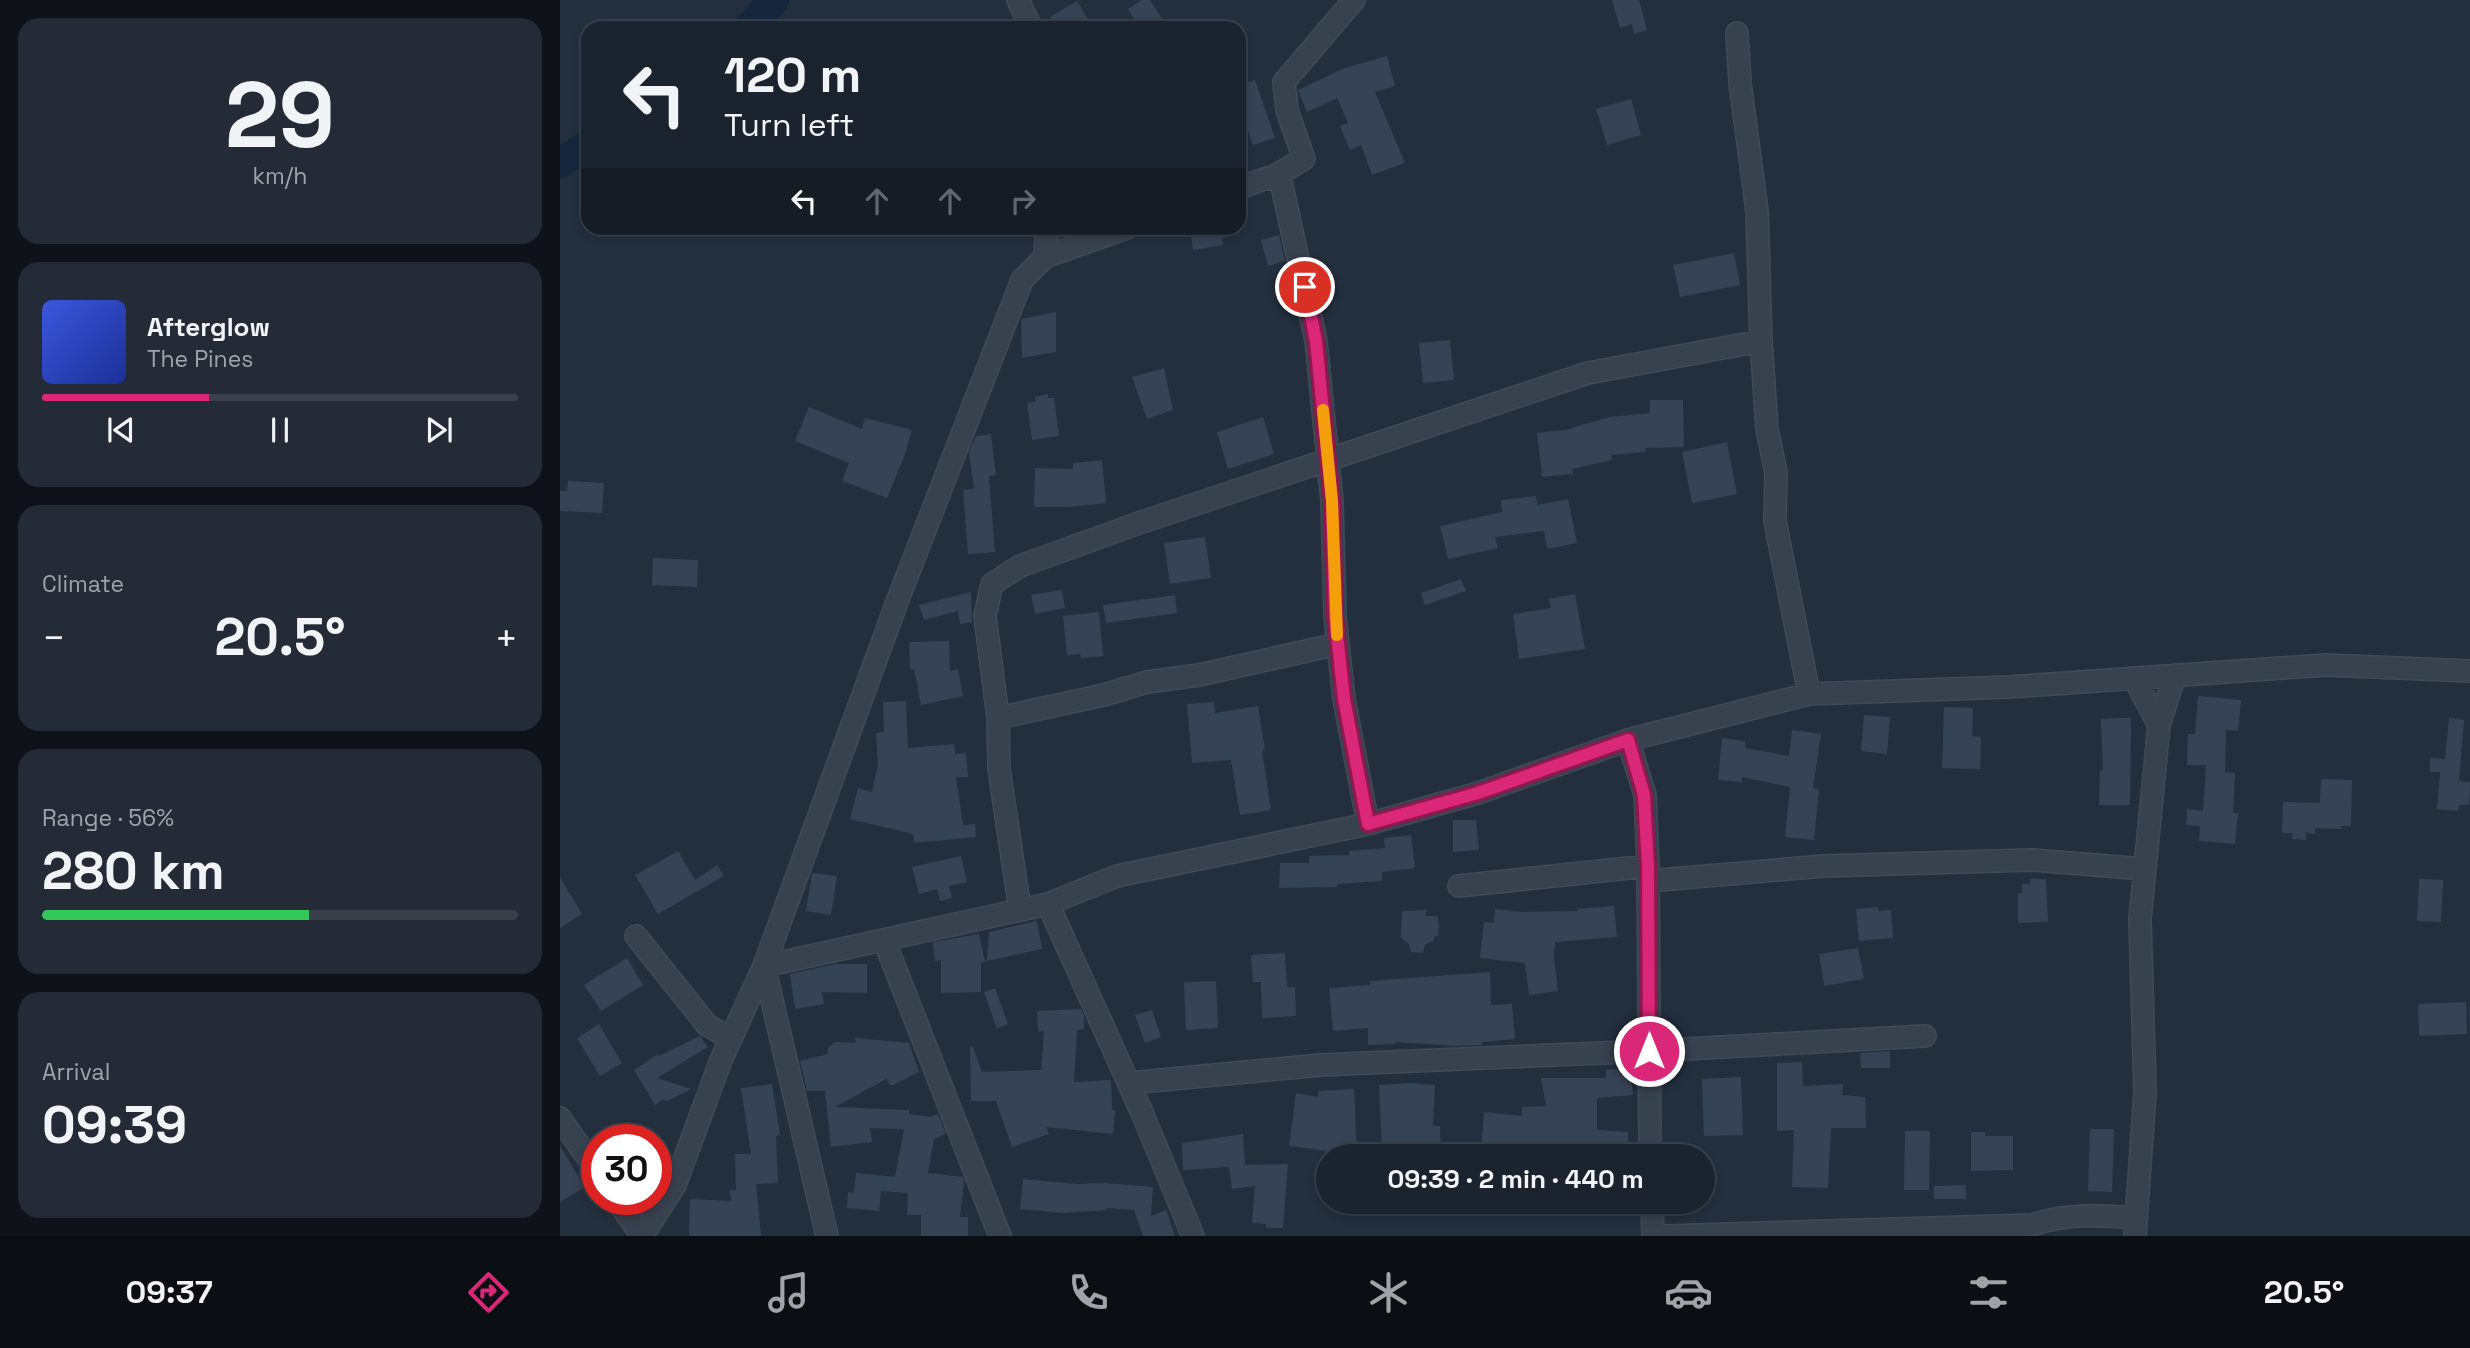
<!DOCTYPE html>
<meta charset="utf-8">
<style>
:root{--surface:#1b232e;--page:#242b36;--text:#f1f3f6;--muted:#a0a4aa;--line:#39404a;--accent:#db2777}
body{margin:0;font-family:"Space Grotesk",sans-serif;background:var(--page);color:var(--text);height:100vh;display:flex;flex-direction:column;font-size:26px;white-space:nowrap}
*{box-sizing:border-box;margin:0}
p{font-size:23px;color:var(--muted)}
.icon{flex:none;width:38px;height:38px;fill:none;stroke:currentColor;stroke-width:2;stroke-linecap:round;stroke-linejoin:round}
.map{position:relative;flex:1;overflow:hidden}
.sheet{display:flex;flex-direction:column;gap:18px;padding:18px;background:#0f1319;width:560px}
.sheet>*{flex:none}
.top-card{position:absolute;left:21px;top:21px;width:665px;height:214px;border-radius:21px;box-shadow:0 4px 10px #0003,0 0 0 2px var(--line);background:#1b232e;color:var(--text);overflow:hidden}
.speed{position:absolute;left:21px;top:1124px;display:flex;gap:14px;font-size:35px;font-weight:700;text-align:center}
.speed>*{display:grid;place-content:center;width:91px;height:91px;border-radius:50%;background:var(--surface);box-shadow:0 4px 10px #0003,0 0 0 2px var(--line);line-height:1}
.speed .limit{border:10px solid #d22;background:#fff;color:#111}
.pin{position:absolute;display:grid;place-items:center;width:60px;height:60px;color:#fff;margin:-30px;border:4px solid #fff;border-radius:50%;box-shadow:0 2px 7px #0007}
.me{position:absolute;width:77px;margin:-38px;rotate:0deg;stroke-linejoin:round;filter:drop-shadow(0 0 5px #0008)}
.turn{display:flex;align-items:center;gap:24px;height:147px;padding:0 28px;font-size:32px}
.turn .icon{width:91px;height:91px;stroke-width:2.5}
.turn b{display:block;font-size:49px;line-height:60px}
.lanes{display:flex;align-items:center;height:66px;padding:0 28px;background:#0003;justify-content:center;gap:35px;direction:ltr}
.lanes .off{opacity:.35}
.big{font-size:52px;font-weight:600;line-height:1.1}
.sheet .tile{flex:1;display:flex;flex-direction:column;justify-content:center;gap:10px;min-width:0;padding:0 24px;border-radius:21px;background:var(--page)}
.sheet .dial{align-items:center;gap:0}
.dial b{font-size:91px;line-height:1}
.song{display:flex;align-items:center;gap:21px}
.cover{width:84px;height:84px;border-radius:10px;background:linear-gradient(135deg,hsl(230 70% 55%),hsl(230 70% 35%))}
.played{height:7px;border-radius:4px;background:linear-gradient(90deg,var(--accent) 35%,var(--line) 35%)}
.keys{display:flex;justify-content:space-around;direction:ltr}
.heat{display:flex;justify-content:space-between;align-items:center;font-size:38px;direction:ltr}
.charge{height:10px;border-radius:5px;background:linear-gradient(90deg,#34c759 56%,var(--line) 0)}
.trip{position:absolute;left:756px;top:1144px;width:399px;height:70px;border-radius:35px;background:var(--surface);box-shadow:0 4px 10px #0003,0 0 0 2px var(--line);font-weight:600;line-height:70px;text-align:center}
.dock{display:flex;height:112px;justify-content:space-around;align-items:center;background:#0b0e12;color:var(--muted)}
.dock .icon{width:49px;height:49px}
.dock .active{color:var(--accent)}
.dock b{font-size:32px;color:var(--text)}
main{display:flex;flex:1;min-height:0}
.map>svg:first-child{display:block}
.lines{fill:none;stroke-linecap:round;stroke-linejoin:round}
.river{stroke:#17263c;stroke-width:30}
.building{fill:#364354}
.minor-casing{stroke:#414a57;stroke-width:24}
.minor{stroke:#38414e;stroke-width:21}
.route-casing{stroke:#8e194d;stroke-width:18}
.route{stroke:#db2777;stroke-width:12}
.slow{stroke:#f59e0b;stroke-width:12}
</style>
<main>
<section class="sheet">
<div class="tile dial"><b>29</b><p>km/h</p></div>
<div class="tile">
<div class="song"><i class="cover"></i><div><b>Afterglow</b><p>The Pines</p></div></div>
<div class="played"></div>
<div class="keys"><svg class="icon" aria-label="previous" viewBox="0 0 24 24"><path d="M18 5L8 12l10 7zM5 5v14"/></svg><svg class="icon" aria-label="pause" viewBox="0 0 24 24"><path d="M8 5v14M16 5v14"/></svg><svg class="icon" aria-label="next" viewBox="0 0 24 24"><path d="M6 5l10 7-10 7zM19 5v14"/></svg></div>
</div>
<div class="tile"><p>Climate</p>
<div class="heat"><a>−</a><b class="big">20.5°</b><a>+</a></div>
</div>
<div class="tile"><p>Range · 56%</p><b class="big">280 km</b><div class="charge"></div></div>
<div class="tile"><p>Arrival</p><b class="big">09:39</b></div>
</section>
<div class="map">
<svg width="1910" height="1236" viewBox="0 0 1910 1236">
<rect width="100%" height="100%" fill="#242f3e"/>
<g class="lines">
<!-- river -->
<path class="river" d="M188,28L214,0
M0,163L28,145"/>
</g>
<!-- building -->
<path class="building" d="M582,0H590L608,28H580L568,9Z
M1052,0H1079L1087,30L1074,34L1072,24L1060,28Z
M517,1L529,21L519,28H497L490,17Z
M827,56L835,86L815,92L845,163L812,175L801,145L790,150L780,126L788,123L777,98L747,112L738,90L785,68Z
M695,80L715,138L693,145L679,104V85Z
M1071,99L1081,135L1047,145L1036,109Z
M630,228H661L663,245L633,250Z
M719,235L725,261L708,266L701,240Z
M1174,253L1180,285L1120,297L1113,265Z
M496,312V352L462,358L461,319Z
M890,340L894,380L863,383L859,343Z
M604,368L613,410L587,419L572,377Z
M488,394V398H494L499,436L472,440L467,403L476,402L475,397Z
M1090,400H1123L1124,447L1085,448L1086,452L1051,455L1052,460L1012,469L1013,474L982,477L977,433L1012,429L1011,428L1050,417L1090,413Z
M249,407L302,429L305,418L352,430L344,457L327,498L282,481L289,463L235,441Z
M703,417L714,454L668,469L657,432Z
M431,434L436,475L429,476L435,552L408,554L403,490L414,489L409,452L416,436Z
M1167,442L1177,494L1132,503L1122,452Z
M542,460L546,503L509,507H474L475,468L513,469V463Z
M8,481L44,483L42,513L0,511V491H7Z
M976,496L977,505L1008,499L1017,543L987,549L984,531L935,537L938,548L888,559L880,526L942,512L941,500Z
M645,537L651,578L610,584L604,543Z
M93,558L138,560L137,587L92,585Z
M901,579L906,591L865,605L861,593Z
M502,590L505,608L475,614L471,595Z
M411,592L412,622L400,624L398,611L364,620L359,605Z
M1015,594L1025,649L959,659L953,614L991,608L989,599Z
M615,595L617,613L546,623L543,605Z
M539,612L543,656L521,658L520,654L507,655L503,616Z
M389,641L390,671L398,669L403,696L361,705L354,669H350L349,642Z
M1638,696L1681,700L1678,731L1666,730L1665,772L1675,773L1673,813H1678L1675,844L1639,841L1640,826L1626,825L1627,809L1643,811L1646,765H1627L1628,734H1635Z
M346,701L348,748L394,744L395,754L406,753L408,777H396L403,825L415,824L416,837L354,843L353,834L290,819L298,788L312,792L318,765L316,733L324,732L323,702Z
M654,702L655,713L698,706L705,750L702,751L711,810L680,815L671,760L632,763L627,704Z
M1384,707L1413,708L1412,736L1421,737L1420,769L1382,768Z
M1304,715L1330,717L1327,754L1301,751Z
M1562,718H1571L1570,805H1539L1540,770L1543,771L1541,719Z
M1889,718L1904,720L1899,781L1910,782L1909,805H1899L1898,811L1877,809L1880,772H1870V758L1885,759Z
M1232,730L1261,734L1253,788L1259,789L1254,840L1225,837L1230,787L1182,777V782L1158,780L1162,738L1185,741V748L1229,756Z
M1761,779L1792,780L1791,826H1782V829L1755,828V834L1746,833V840L1732,839L1733,833H1722L1723,802L1760,803Z
M893,820H916L919,850L893,852Z
M851,835L855,868L822,872V881L777,884V887L719,888L720,863H749V856L790,855L789,851L825,848L824,838Z
M118,851L135,880L157,865L164,876L98,914L75,875Z
M401,856L407,882L389,886L392,898L380,901L377,889L359,894L352,867Z
M252,873L277,876L271,915L246,911Z
M0,877L22,914L0,928Z
M1470,879H1486L1488,922L1458,923V893H1462V884H1470Z
M1859,879L1883,880L1881,922L1857,921Z
M1054,906L1057,937L995,942L994,956L998,991L969,995L965,963L920,958L924,922L934,923L935,909L961,912L1018,911L1017,909Z
M1318,907V911L1331,910L1333,938L1299,941L1296,909Z
M867,910L865,916H878L879,935L874,937V941L865,944L863,953L851,952L849,944L841,938L842,911Z
M477,921L482,949L427,961L429,932Z
M419,934L425,962H421V992L381,993V960L375,961L373,942Z
M1298,948L1304,979L1264,986L1259,954Z
M725,953L727,987H735L736,1016L702,1018L701,982H693L691,955Z
M67,958L83,985L41,1011L24,985Z
M276,964H307V993L262,992L264,1004L235,1009L230,974Z
M930,972L931,1005L952,1004L955,1039L922,1042V1045L896,1046L835,1042V1044L808,1045V1028L773,1031L769,988L810,985V981Z
M656,981L658,1028L626,1030L624,982Z
M435,988L448,1024L437,1029L424,992Z
M1906,1002L1907,1034L1859,1036L1858,1004Z
M521,1009L524,1016V1029L517,1030L514,1082L551,1080L552,1110L555,1111L553,1134L486,1127L489,1134L452,1147L436,1101H411L410,1047H413L422,1072L481,1070L484,1031L478,1032L477,1011Z
M592,1010L601,1037L585,1043L575,1015Z
M39,1024L62,1063L40,1076L17,1038Z
M140,1036L148,1047L97,1078L131,1089L107,1101L103,1099L95,1105L74,1070L98,1054L99,1056Z
M295,1038L349,1043L359,1072L331,1086L326,1079L275,1107L349,1110V1114L370,1117L378,1114L386,1134L374,1139L368,1173L403,1177L404,1181L400,1217H408V1236H361V1215H347L348,1193L321,1191L319,1211L287,1208L288,1192L294,1193L296,1173L335,1177L344,1129L310,1128L312,1142L271,1147L265,1091H247L240,1061L268,1054V1048L275,1042L296,1043Z
M1330,1051V1068H1301L1300,1053Z
M1242,1062L1243,1086L1283,1084L1282,1095L1305,1097L1306,1128H1271L1268,1188L1232,1187L1234,1130L1217,1131V1063Z
M1070,1068L1073,1095L1037,1098V1130L1068,1132V1144L1033,1142L1032,1157H999L1000,1146L951,1148L950,1150L921,1148L924,1112L962,1116V1107L986,1106L981,1078H1046V1070Z
M1181,1077L1183,1135L1144,1136L1142,1079Z
M851,1083L875,1085L873,1126H880L881,1157H845V1152L822,1153L819,1085Z
M212,1084L220,1135L216,1136L218,1183L196,1184L201,1236H129L130,1199L171,1201L170,1190H176L175,1154H191L181,1088Z
M794,1089L797,1157H773L774,1152L729,1146L736,1093L758,1097V1091Z
M1530,1129H1554L1552,1192L1528,1191Z
M1345,1131H1370L1369,1190H1344Z
M1411,1132H1425V1136H1453V1170L1411,1171Z
M683,1134L685,1165L728,1164L723,1228H706V1224L692,1223L695,1186L672,1189L669,1167L623,1170L622,1143Z
M0,1146L25,1187L0,1202Z
M463,1179L518,1184L545,1183L593,1187L591,1216L606,1210L615,1236H583L574,1210L546,1208L547,1210L505,1213L460,1209Z
M1406,1185V1199H1374V1186Z"/>
<g class="lines">
<defs>
<path id="minor" d="M458,0L471,28
M1177,33L1180,83L1197,211L1201,341L1207,429L1216,473L1215,521L1249,694
M711,178L744,159L727,110L724,82L794,0
M679,188L707,178L719,180L722,186L756,341L772,501L775,616L784,699L808,824
M485,257L486,237L490,228
M1574,678L1599,725
M438,718L544,695L587,682L639,675L778,644
M1068,740L1085,795L1088,866L1090,1157
M1088,881L1263,866L1471,860L1585,869
M899,886L1088,866
M488,904L583,1115L633,1236
M460,910L439,769L438,718L425,616L432,584L460,566L582,522L1028,373L1201,341
M76,936L147,1025L171,1039
M324,940L440,1236
M569,1083L761,1065L1089,1051L1365,1036
M0,1118L37,1171
M56,1199L82,1236
M1092,1202L1093,1236
M82,1236L115,1185L161,1060L204,966L337,602L462,280L485,257L567,228
M267,1236L204,966L488,904L557,876L808,824L918,793L1068,740L1249,694L1449,687L1766,665L1910,671
M1105,1236L1472,1225C1507,1213 1539,1215 1575,1218
M1575,1236L1585,1092L1580,919L1599,725L1615,675"/>
</defs>
<!-- minor casing -->
<use href="#minor" class="minor-casing"/>
<!-- minor -->
<use href="#minor" class="minor"/>
</g>
<g class="lines">
<defs>
<path id="route" d="M745,287L756,341L772,501L775,616L784,699L808,824L918,793L1068,740L1084,795L1088,866L1089,1051"/>
</defs>
<!-- route casing -->
<use href="#route" class="route-casing"/>
<!-- route -->
<use href="#route" class="route"/>
<!-- slow -->
<path class="slow" d="M763,410L772,501L777,635"/>
</g>
</svg>
<div class="speed"><div class="limit">30</div></div>
<div class="pin" style="left:745px;top:287px;background:#d93025"><svg class="icon" aria-label="arrive" viewBox="0 0 24 24"><path d="M6 21V4h12l-3 4 3 4H6"/></svg></div>
<svg class="me" style="left:1089px;top:1051px" viewBox="-20 -20 40 40"><circle r="17" fill="#db2777" stroke="#fff" stroke-width="3"/><path d="M0-11L8 9 0 5-8 9z" fill="#fff"/></svg>
<div class="trip">09:39 · 2 min · 440 m</div>
<div class="top-card">
<div class="turn"><svg class="icon" aria-label="left" viewBox="0 0 24 24"><path d="M17 20v-9H6M10 6l-5 5 5 5"/></svg><div><b>120 m</b>Turn left</div></div>
<div class="lanes"><svg class="icon" aria-label="left" viewBox="0 0 24 24"><path d="M17 20v-9H6M10 6l-5 5 5 5"/></svg><svg class="icon off" aria-label="ahead" viewBox="0 0 24 24"><path d="M12 20V5M6 11l6-6 6 6"/></svg><svg class="icon off" aria-label="ahead" viewBox="0 0 24 24"><path d="M12 20V5M6 11l6-6 6 6"/></svg><svg class="icon off" aria-label="right" viewBox="0 0 24 24"><path d="M7 20v-9h11M14 6l5 5-5 5"/></svg></div>
</div>
</div>
</main>
<nav class="dock">
<b>09:37</b>
<svg class="icon active" aria-label="directions" viewBox="0 0 24 24"><path d="M12 3l9 9-9 9-9-9zM9 14v-3h6M13 9l2 2-2 2"/></svg>
<svg class="icon" aria-label="music" viewBox="0 0 24 24"><path d="M9 18V5l10-2v13"/><circle cx="6" cy="18" r="3"/><circle cx="16" cy="16" r="3"/></svg>
<svg class="icon" aria-label="phone" viewBox="0 0 24 24"><path d="M5 4h4l2 5-3 2q2 4 5 5l2-3 5 2v4C11 20 4 13 5 4z"/></svg>
<svg class="icon" aria-label="climate" viewBox="0 0 24 24"><path d="M12 3v18M4 7l16 10M4 17L20 7"/></svg>
<svg class="icon" aria-label="car" viewBox="0 0 24 24"><path d="M5 17H2v-5l4-1 3-4h7l3 4 3 1v5h-3M9 17h6M6 11h13"/><circle cx="7" cy="17" r="2"/><circle cx="17" cy="17" r="2"/></svg>
<svg class="icon" aria-label="filters" viewBox="0 0 24 24"><path d="M4 7h16M4 17h16"/><circle cx="9" cy="7" r="2"/><circle cx="15" cy="17" r="2"/></svg>
<b>20.5°</b>
</nav>
